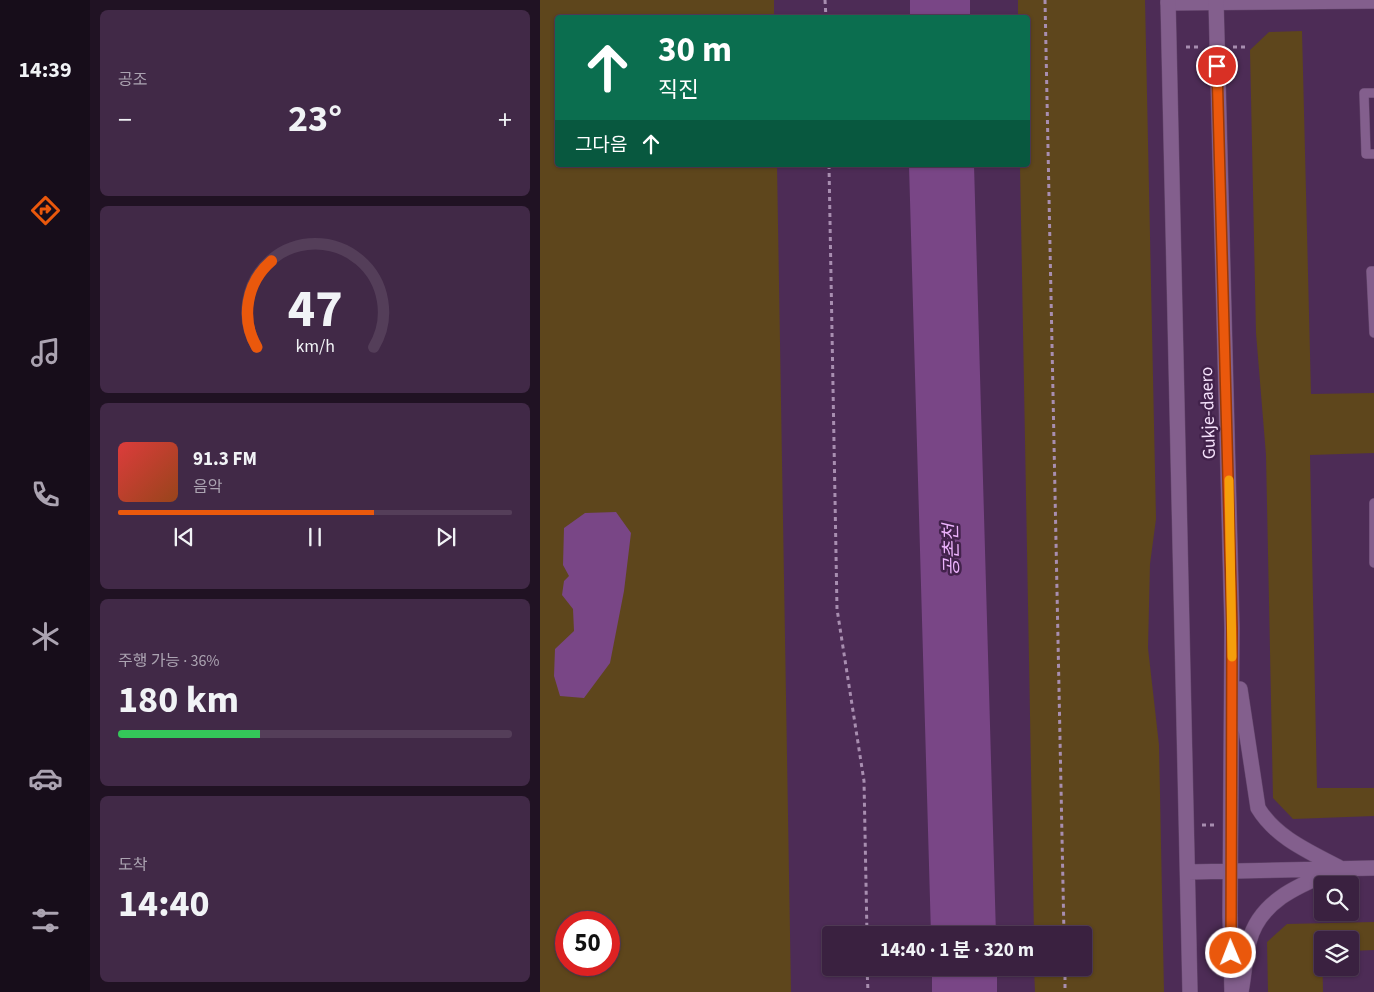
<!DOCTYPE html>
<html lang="ko">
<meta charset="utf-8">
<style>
:root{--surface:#3a2140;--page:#412947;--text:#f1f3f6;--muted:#aba3b1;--line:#543e59;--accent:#ea580c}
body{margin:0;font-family:"Source Sans 3","Noto Sans KR",sans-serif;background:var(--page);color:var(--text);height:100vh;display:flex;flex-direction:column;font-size:19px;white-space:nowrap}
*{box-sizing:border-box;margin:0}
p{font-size:16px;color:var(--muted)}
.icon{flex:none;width:28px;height:28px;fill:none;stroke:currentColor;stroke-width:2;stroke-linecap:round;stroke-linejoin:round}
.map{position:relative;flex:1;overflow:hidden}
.sheet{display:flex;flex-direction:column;gap:10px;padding:10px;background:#201223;width:450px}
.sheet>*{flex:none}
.hud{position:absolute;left:15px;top:15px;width:475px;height:152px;border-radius:5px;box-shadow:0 1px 4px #0004,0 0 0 1px var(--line);background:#0b6e4f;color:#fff;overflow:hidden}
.buttons{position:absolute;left:774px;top:876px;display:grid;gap:10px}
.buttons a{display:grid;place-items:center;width:45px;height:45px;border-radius:5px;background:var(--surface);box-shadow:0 1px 4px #0004,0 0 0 1px var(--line);font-size:25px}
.speed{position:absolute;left:15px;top:911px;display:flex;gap:10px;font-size:25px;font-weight:700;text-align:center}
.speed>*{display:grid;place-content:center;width:65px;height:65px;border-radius:50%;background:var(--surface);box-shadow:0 1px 4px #0004,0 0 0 1px var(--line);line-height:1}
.speed .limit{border:8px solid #d22;background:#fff;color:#111}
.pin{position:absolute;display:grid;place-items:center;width:42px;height:42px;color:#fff;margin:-21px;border:2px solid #fff;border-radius:50%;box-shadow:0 1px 5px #0007}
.me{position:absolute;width:55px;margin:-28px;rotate:359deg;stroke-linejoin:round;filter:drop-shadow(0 0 4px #0008)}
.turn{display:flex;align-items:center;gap:18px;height:105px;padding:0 20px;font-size:22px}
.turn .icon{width:65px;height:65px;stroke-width:2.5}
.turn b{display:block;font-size:35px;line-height:42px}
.then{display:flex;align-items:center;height:48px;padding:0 20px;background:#0003;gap:10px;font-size:19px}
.big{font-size:38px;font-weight:700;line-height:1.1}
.sheet .card{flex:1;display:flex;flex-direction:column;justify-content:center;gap:8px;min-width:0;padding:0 18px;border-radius:8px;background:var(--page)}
.sheet .dial{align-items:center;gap:0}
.dial svg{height:130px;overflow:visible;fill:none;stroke:var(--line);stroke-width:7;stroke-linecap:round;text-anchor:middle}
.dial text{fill:var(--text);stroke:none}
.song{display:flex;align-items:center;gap:15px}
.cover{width:60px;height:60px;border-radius:8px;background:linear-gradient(135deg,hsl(0 70% 55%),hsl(20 70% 35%))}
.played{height:5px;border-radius:2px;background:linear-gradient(90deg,var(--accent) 65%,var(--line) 65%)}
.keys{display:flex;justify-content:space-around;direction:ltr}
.heat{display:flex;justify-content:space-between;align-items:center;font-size:28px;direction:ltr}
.charge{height:8px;border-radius:4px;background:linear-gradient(90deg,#34c759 36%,var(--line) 0)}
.trip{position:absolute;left:282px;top:926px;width:270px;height:50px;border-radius:5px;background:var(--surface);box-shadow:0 1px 4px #0004,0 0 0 1px var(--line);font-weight:700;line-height:50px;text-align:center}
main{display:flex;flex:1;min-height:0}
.tab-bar{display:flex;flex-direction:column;width:90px;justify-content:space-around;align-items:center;background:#170d1a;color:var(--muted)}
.tab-bar .icon{width:35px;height:35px}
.tab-bar .current{color:var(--accent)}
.tab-bar b{font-size:22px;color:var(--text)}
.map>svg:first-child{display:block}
.green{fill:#5e461c;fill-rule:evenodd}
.water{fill:#794686}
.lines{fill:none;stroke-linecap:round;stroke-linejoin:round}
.lane-casing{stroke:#65486d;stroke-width:10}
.street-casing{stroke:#65486d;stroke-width:16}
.secondary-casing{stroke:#65486d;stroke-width:16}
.path{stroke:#a88eb0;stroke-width:3;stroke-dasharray:4 4;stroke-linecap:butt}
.lane{stroke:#835f8d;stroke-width:9}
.street{stroke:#835f8d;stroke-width:15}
.secondary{stroke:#835f8d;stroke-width:15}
.route-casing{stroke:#983908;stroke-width:12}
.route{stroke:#ea580c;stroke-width:9}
.slow{stroke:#f59e0b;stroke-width:9}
.labels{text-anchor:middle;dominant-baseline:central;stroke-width:5;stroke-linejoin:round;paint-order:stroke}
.street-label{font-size:18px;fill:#f6e2fc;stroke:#42224b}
.water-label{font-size:19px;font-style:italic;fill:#ecb3fc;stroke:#42224b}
</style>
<main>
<nav class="tab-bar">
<b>14:39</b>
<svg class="icon current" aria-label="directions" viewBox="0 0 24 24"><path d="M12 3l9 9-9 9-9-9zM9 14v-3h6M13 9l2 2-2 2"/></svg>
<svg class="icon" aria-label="music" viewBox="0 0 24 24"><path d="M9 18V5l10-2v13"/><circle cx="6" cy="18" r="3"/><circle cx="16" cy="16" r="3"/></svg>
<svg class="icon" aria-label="phone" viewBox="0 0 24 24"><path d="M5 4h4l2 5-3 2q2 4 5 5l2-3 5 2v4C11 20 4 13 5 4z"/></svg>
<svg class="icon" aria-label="climate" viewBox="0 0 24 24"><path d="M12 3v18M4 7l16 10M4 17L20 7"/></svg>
<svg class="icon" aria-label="car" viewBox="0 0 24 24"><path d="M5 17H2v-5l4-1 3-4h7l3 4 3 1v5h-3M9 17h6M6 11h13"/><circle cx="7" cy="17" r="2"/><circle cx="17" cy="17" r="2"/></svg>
<svg class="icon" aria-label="filters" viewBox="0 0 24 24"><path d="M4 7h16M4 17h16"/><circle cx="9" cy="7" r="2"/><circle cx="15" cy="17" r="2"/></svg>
</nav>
<section class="sheet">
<div class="card"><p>공조</p>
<div class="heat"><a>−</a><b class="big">23°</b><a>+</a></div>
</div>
<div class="card dial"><svg viewBox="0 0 100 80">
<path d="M14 69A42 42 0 1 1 86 69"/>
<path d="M14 69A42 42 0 0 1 23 16" stroke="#ea580c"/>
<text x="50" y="56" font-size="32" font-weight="700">47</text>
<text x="50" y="72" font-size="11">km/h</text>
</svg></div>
<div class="card">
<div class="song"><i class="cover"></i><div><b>91.3 FM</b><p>음악</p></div></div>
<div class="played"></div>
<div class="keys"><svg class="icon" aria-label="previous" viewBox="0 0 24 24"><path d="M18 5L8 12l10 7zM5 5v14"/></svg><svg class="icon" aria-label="pause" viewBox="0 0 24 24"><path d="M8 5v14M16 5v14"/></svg><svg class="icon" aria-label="next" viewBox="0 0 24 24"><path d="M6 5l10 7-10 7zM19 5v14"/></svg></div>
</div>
<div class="card"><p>주행 가능 · 36%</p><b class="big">180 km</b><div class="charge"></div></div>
<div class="card"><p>도착</p><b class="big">14:40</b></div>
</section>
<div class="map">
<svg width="834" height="992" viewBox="0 0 834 992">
<rect width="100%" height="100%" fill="#4d2c56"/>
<!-- green -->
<path class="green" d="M0,0H234V17L18,18V165H237L251,992H0ZM26,922H69V965H26Z
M478,0H605L616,519L610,564L608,648L619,745L624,992H495L494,968H544V935H494L480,165H488V18L478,17Z
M762,31L771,394L834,393V453L770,455L777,788H834V816L753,819L733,798L726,455L716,333L710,50L729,32Z
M834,922V950L810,951V940H782L783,992H728L727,942L747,924Z"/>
<!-- water -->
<path class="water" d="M370,0H430V17H370Z
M369,165H434L456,935H391Z
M76,512L91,533L84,591L70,663L44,698L20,696L14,676L15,649L34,631L33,609L22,595L24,581L29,576L23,565L24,528L45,513Z
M392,968H457V992H392Z"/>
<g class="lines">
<defs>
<path id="lane" d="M834,93H824L826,154H834
M834,271H831L834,333
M834,503V563"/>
<path id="street" d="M628,3L834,1"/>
<path id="secondary" d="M628,0L650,992
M676,0L692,628L690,915L692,992
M700,689L718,808C736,838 770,852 800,868
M648,872L834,868
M701,992C704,976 705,958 709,942C719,902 757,886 791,872"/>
</defs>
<!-- lane casing -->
<use href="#lane" class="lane-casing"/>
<!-- street casing -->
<use href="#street" class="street-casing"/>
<!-- secondary casing -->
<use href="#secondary" class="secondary-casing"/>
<!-- path -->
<path class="path" d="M285,0L286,18
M505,0L524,935
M646,47H662
M693,47H705
M289,165L297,609L324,781L327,935
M662,825H676
M327,968L328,992
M525,968V992"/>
<!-- lane -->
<use href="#lane" class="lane"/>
<!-- street -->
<use href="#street" class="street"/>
<!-- secondary -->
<use href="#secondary" class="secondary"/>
</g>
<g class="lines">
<defs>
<path id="route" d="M677,66L692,628L691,953"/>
</defs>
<!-- route casing -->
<use href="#route" class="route-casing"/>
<!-- route -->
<use href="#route" class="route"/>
<!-- slow -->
<path class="slow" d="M689,480L692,657"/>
</g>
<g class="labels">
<!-- street labels -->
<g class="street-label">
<text transform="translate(668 413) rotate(-92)">Gukje-daero</text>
</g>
<!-- water labels -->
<g class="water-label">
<text transform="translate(412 550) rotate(-91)">공촌천</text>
</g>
</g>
</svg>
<div class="buttons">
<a><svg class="icon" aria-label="search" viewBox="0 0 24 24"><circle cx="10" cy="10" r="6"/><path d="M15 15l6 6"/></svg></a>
<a><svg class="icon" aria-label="layers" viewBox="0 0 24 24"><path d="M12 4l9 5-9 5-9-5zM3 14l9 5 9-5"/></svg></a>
</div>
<div class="speed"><div class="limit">50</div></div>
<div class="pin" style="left:677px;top:66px;background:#d93025"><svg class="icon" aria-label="arrive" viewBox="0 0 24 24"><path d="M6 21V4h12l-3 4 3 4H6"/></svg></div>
<svg class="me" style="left:691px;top:953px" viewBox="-20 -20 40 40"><circle r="17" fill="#ea580c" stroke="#fff" stroke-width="3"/><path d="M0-11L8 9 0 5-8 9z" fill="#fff"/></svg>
<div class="trip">14:40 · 1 분 · 320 m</div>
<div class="hud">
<div class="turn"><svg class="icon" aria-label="ahead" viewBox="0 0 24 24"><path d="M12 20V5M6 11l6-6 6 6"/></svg><div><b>30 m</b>직진</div></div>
<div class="then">그다음<svg class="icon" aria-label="ahead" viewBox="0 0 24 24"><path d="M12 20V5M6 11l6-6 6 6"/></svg></div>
</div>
</div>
</main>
